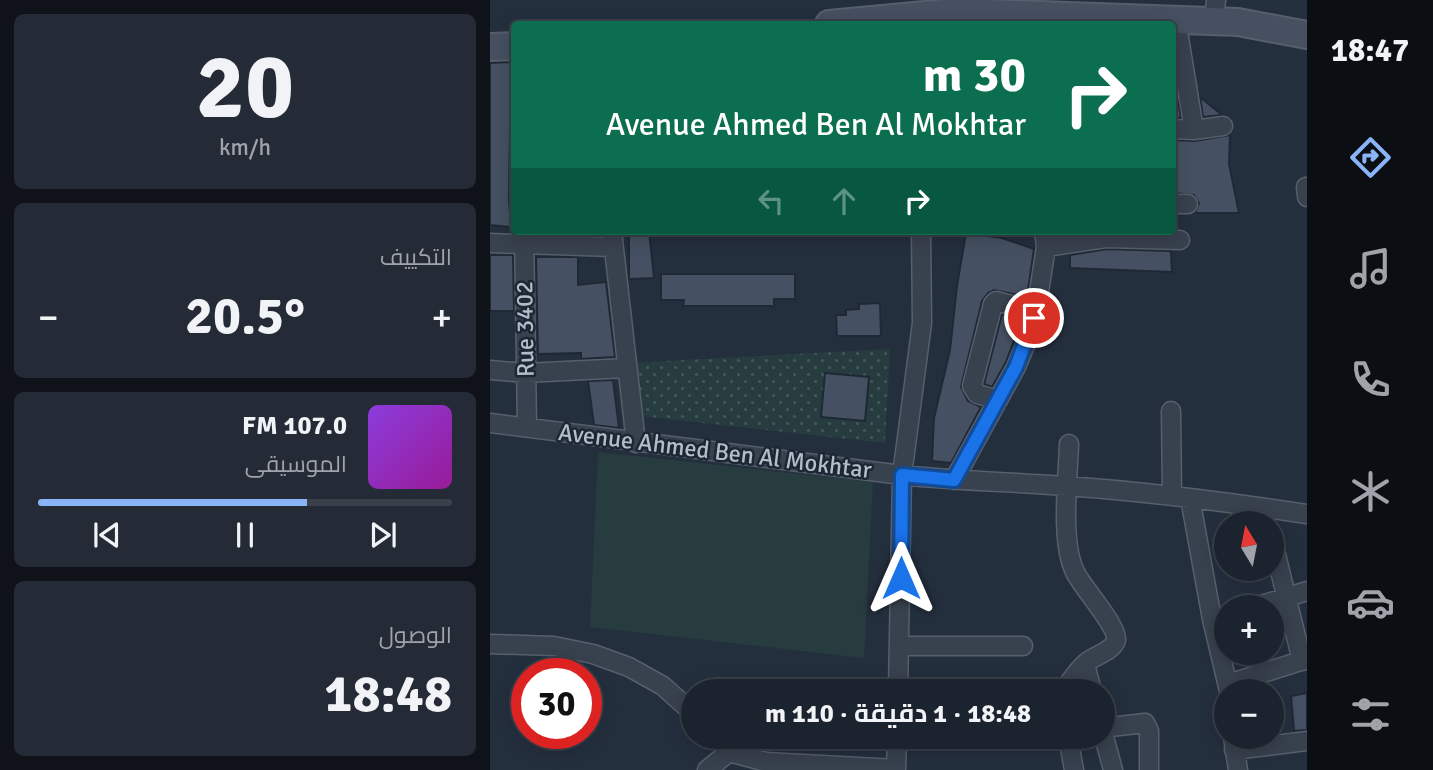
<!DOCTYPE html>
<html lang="ar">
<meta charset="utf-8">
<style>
:root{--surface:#1b232e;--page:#242b36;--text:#f1f3f6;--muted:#a0a4aa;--line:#39404a;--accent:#8ab4f8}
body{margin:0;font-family:Signika,Cairo,sans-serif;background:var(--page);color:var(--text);direction:rtl;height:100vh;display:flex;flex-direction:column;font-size:26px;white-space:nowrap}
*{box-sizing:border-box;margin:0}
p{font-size:23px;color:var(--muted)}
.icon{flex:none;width:38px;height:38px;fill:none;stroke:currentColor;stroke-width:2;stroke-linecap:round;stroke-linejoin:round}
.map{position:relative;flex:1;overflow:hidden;direction:ltr}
.drawer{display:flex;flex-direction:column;gap:14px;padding:14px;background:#0f1319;width:490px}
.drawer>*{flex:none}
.guide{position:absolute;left:21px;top:21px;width:665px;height:214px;border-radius:7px;box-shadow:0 4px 18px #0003,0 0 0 2px var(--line);direction:rtl;background:#0b6e4f;color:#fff;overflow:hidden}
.needle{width:46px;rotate:350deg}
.fabs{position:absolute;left:724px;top:511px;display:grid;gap:14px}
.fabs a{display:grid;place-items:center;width:70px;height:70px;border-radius:50%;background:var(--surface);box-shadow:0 4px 18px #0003,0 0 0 2px var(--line);font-size:35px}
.speed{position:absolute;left:21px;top:658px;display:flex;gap:14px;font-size:35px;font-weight:700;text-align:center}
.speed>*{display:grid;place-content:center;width:91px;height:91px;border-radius:50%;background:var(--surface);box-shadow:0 4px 18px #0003,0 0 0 2px var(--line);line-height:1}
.speed .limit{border:10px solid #d22;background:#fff;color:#111}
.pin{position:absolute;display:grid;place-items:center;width:60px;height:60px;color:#fff;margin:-30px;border:4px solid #fff;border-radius:50%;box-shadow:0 2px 7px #0007}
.me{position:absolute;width:77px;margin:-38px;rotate:0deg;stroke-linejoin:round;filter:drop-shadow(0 0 5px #0008)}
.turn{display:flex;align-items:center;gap:24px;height:147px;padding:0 35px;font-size:32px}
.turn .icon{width:91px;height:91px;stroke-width:2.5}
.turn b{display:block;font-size:49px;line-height:60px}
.lanes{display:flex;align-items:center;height:66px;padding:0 35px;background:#0003;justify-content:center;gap:35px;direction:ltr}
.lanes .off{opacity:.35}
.big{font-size:52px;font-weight:700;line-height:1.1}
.drawer .tile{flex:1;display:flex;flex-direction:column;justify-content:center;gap:10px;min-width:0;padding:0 24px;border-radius:10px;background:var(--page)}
.drawer .dial{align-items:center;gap:0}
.dial b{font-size:91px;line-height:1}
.song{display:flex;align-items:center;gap:21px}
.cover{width:84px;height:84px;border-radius:10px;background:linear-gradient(135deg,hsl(270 70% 55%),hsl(300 70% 35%))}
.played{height:7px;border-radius:4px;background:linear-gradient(90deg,var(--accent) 65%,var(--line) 65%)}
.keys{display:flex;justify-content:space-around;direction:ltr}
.heat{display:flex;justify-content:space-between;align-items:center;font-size:38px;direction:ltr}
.trip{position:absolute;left:191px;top:679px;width:434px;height:70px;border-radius:35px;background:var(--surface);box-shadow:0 4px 18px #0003,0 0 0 2px var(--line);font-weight:700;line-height:70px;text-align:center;direction:rtl}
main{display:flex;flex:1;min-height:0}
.menu{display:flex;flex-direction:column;width:126px;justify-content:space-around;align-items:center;background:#0b0e12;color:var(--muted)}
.menu .icon{width:49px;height:49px}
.menu .active{color:var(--accent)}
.menu b{font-size:32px;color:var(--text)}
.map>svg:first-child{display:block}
.grass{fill:url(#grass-dots)}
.garden{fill:#263c3f}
.building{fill:#455162;stroke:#1f2835;stroke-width:2}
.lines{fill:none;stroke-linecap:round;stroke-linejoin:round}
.street-casing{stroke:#565f6c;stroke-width:21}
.secondary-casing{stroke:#565f6c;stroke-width:30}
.street{stroke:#38414e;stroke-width:18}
.secondary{stroke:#465061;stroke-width:26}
.route-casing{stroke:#114b97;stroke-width:18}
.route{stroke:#1a73e8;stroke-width:12}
.labels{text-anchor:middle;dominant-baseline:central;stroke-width:5;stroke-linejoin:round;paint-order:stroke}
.street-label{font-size:24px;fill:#b4bcc9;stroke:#1d2633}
</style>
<main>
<nav class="menu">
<b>18:47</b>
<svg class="icon active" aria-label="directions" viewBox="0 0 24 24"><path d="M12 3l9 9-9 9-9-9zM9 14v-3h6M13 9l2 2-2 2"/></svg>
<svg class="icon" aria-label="music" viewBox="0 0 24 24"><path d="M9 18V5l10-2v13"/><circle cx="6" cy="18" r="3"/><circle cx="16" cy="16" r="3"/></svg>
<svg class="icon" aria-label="phone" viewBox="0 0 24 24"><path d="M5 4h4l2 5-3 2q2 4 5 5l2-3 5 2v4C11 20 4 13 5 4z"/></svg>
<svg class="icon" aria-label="climate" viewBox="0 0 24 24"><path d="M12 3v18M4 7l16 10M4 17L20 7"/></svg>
<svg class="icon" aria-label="car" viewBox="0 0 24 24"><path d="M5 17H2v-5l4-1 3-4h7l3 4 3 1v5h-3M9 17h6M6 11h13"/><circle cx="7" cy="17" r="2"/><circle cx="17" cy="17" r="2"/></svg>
<svg class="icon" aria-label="filters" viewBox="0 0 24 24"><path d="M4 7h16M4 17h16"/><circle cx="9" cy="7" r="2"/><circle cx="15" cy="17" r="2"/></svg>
</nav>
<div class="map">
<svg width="817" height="770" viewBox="0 0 817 770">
<defs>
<pattern id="grass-dots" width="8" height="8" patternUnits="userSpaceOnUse" patternTransform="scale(1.75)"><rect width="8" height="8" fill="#263c3f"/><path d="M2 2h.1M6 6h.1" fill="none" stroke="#435659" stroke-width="1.8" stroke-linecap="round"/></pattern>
</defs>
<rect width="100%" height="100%" fill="#242f3e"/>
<!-- grass -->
<path class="grass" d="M400,349L395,443L141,415L138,363Z"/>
<!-- garden -->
<path class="garden" d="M108,452L383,482L374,658L100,627Z"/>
<!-- building -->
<path class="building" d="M21,62L19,200L21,227L0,225V63Z
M682,75L684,76L691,118H682Z
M710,97L732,115L713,117Z
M740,135L739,164L749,213H705L709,203L704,195L682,193V140L705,141Z
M139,231H159L164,278L139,279Z
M476,233L512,238L544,249L537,297L504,290L498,293L492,301L471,387L478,401L491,407L461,463L442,461L444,418L460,350L467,286Z
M617,249L681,251L682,272L580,268V255Z
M0,255H23L24,311H0Z
M46,257H88V285L116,282L125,357L91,359V353L48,354Z
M171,274H305V299H284V306H193L194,300H171Z
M390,303L391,336H347L346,315H356V310L369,309V304Z
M512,314L532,319L516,362L502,387L494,384Z
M335,373L379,377L375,421L331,417Z
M123,380L129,428L104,425L98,381Z
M817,693V730L804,731L801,696Z"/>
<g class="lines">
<defs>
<path id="street" d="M686,19L704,130
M724,21L726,0
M682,129L704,130L733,126
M816,187L817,197
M682,204H698
M34,231L37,427
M122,231L146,443
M0,243L123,247
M556,247L616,238L690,240
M0,370L35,373L137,368
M508,400L487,394L482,386L503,304L506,301L546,311
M681,411L682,496
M0,423L412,475C467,481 522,482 578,486C658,492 738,502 817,514
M464,480L526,367L539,336L546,311L556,247L554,231
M700,498L722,619L739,691
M782,538L812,661
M765,607L817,591
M0,644L64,646L103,654L139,667L173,686L203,713
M411,646H533
M595,664L602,691
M738,684L817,659
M408,691L412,475L432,323L431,231
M573,691C580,682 588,669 597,662C605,656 624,650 626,640C628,626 592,587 585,572C570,541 578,479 579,444
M612,728L655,723L659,731V770
M612,729L623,770
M227,737L239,752L276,762L406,769
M578,737L584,770
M743,737L748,770
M744,750L817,741
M217,770L239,752
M406,770L407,737"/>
<path id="secondary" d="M339,24L466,12L748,22L817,35
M0,47L24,46"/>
</defs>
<!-- street casing -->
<use href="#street" class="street-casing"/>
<!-- secondary casing -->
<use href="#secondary" class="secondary-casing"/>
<!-- street -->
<use href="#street" class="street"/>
<!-- secondary -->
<use href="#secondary" class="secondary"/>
</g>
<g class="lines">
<defs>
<path id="route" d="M411,578L412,475L464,480L526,367L544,318"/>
</defs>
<!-- route casing -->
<use href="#route" class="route-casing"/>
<!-- route -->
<use href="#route" class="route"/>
</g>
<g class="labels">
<!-- street labels -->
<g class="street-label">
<text transform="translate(35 329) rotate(-91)">Rue 3402</text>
<text transform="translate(225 451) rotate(7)">Avenue Ahmed Ben Al Mokhtar</text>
</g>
</g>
</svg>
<div class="fabs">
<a><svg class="needle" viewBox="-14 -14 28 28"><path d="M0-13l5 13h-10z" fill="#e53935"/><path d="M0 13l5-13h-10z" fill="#a0a4aa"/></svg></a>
<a>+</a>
<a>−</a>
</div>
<div class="speed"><div class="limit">30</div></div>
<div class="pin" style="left:544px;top:318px;background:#d93025"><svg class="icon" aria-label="arrive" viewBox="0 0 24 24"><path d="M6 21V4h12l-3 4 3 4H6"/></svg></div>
<svg class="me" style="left:411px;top:578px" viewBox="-20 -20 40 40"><path d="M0-17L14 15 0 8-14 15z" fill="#1a73e8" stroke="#fff" stroke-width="4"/></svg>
<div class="trip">18:48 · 1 دقيقة · 110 m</div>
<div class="guide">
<div class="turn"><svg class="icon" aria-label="right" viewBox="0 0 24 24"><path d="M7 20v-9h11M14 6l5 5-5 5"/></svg><div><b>30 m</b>Avenue Ahmed Ben Al Mokhtar</div></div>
<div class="lanes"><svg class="icon off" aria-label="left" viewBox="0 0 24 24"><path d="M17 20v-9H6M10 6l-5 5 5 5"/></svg><svg class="icon off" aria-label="ahead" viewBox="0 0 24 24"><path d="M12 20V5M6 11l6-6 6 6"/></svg><svg class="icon" aria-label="right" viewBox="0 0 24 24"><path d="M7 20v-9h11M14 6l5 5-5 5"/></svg></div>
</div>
</div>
<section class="drawer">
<div class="tile dial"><b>20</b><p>km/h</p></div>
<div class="tile"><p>التكييف</p>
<div class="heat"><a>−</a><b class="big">20.5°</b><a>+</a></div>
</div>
<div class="tile">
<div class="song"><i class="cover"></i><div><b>107.0 FM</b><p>الموسيقى</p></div></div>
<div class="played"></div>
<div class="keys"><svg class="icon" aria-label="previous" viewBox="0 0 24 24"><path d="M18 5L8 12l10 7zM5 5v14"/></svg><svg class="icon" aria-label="pause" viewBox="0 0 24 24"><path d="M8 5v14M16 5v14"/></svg><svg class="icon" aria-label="next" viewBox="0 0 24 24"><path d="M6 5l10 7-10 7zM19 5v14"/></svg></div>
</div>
<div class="tile"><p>الوصول</p><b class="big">18:48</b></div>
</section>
</main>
